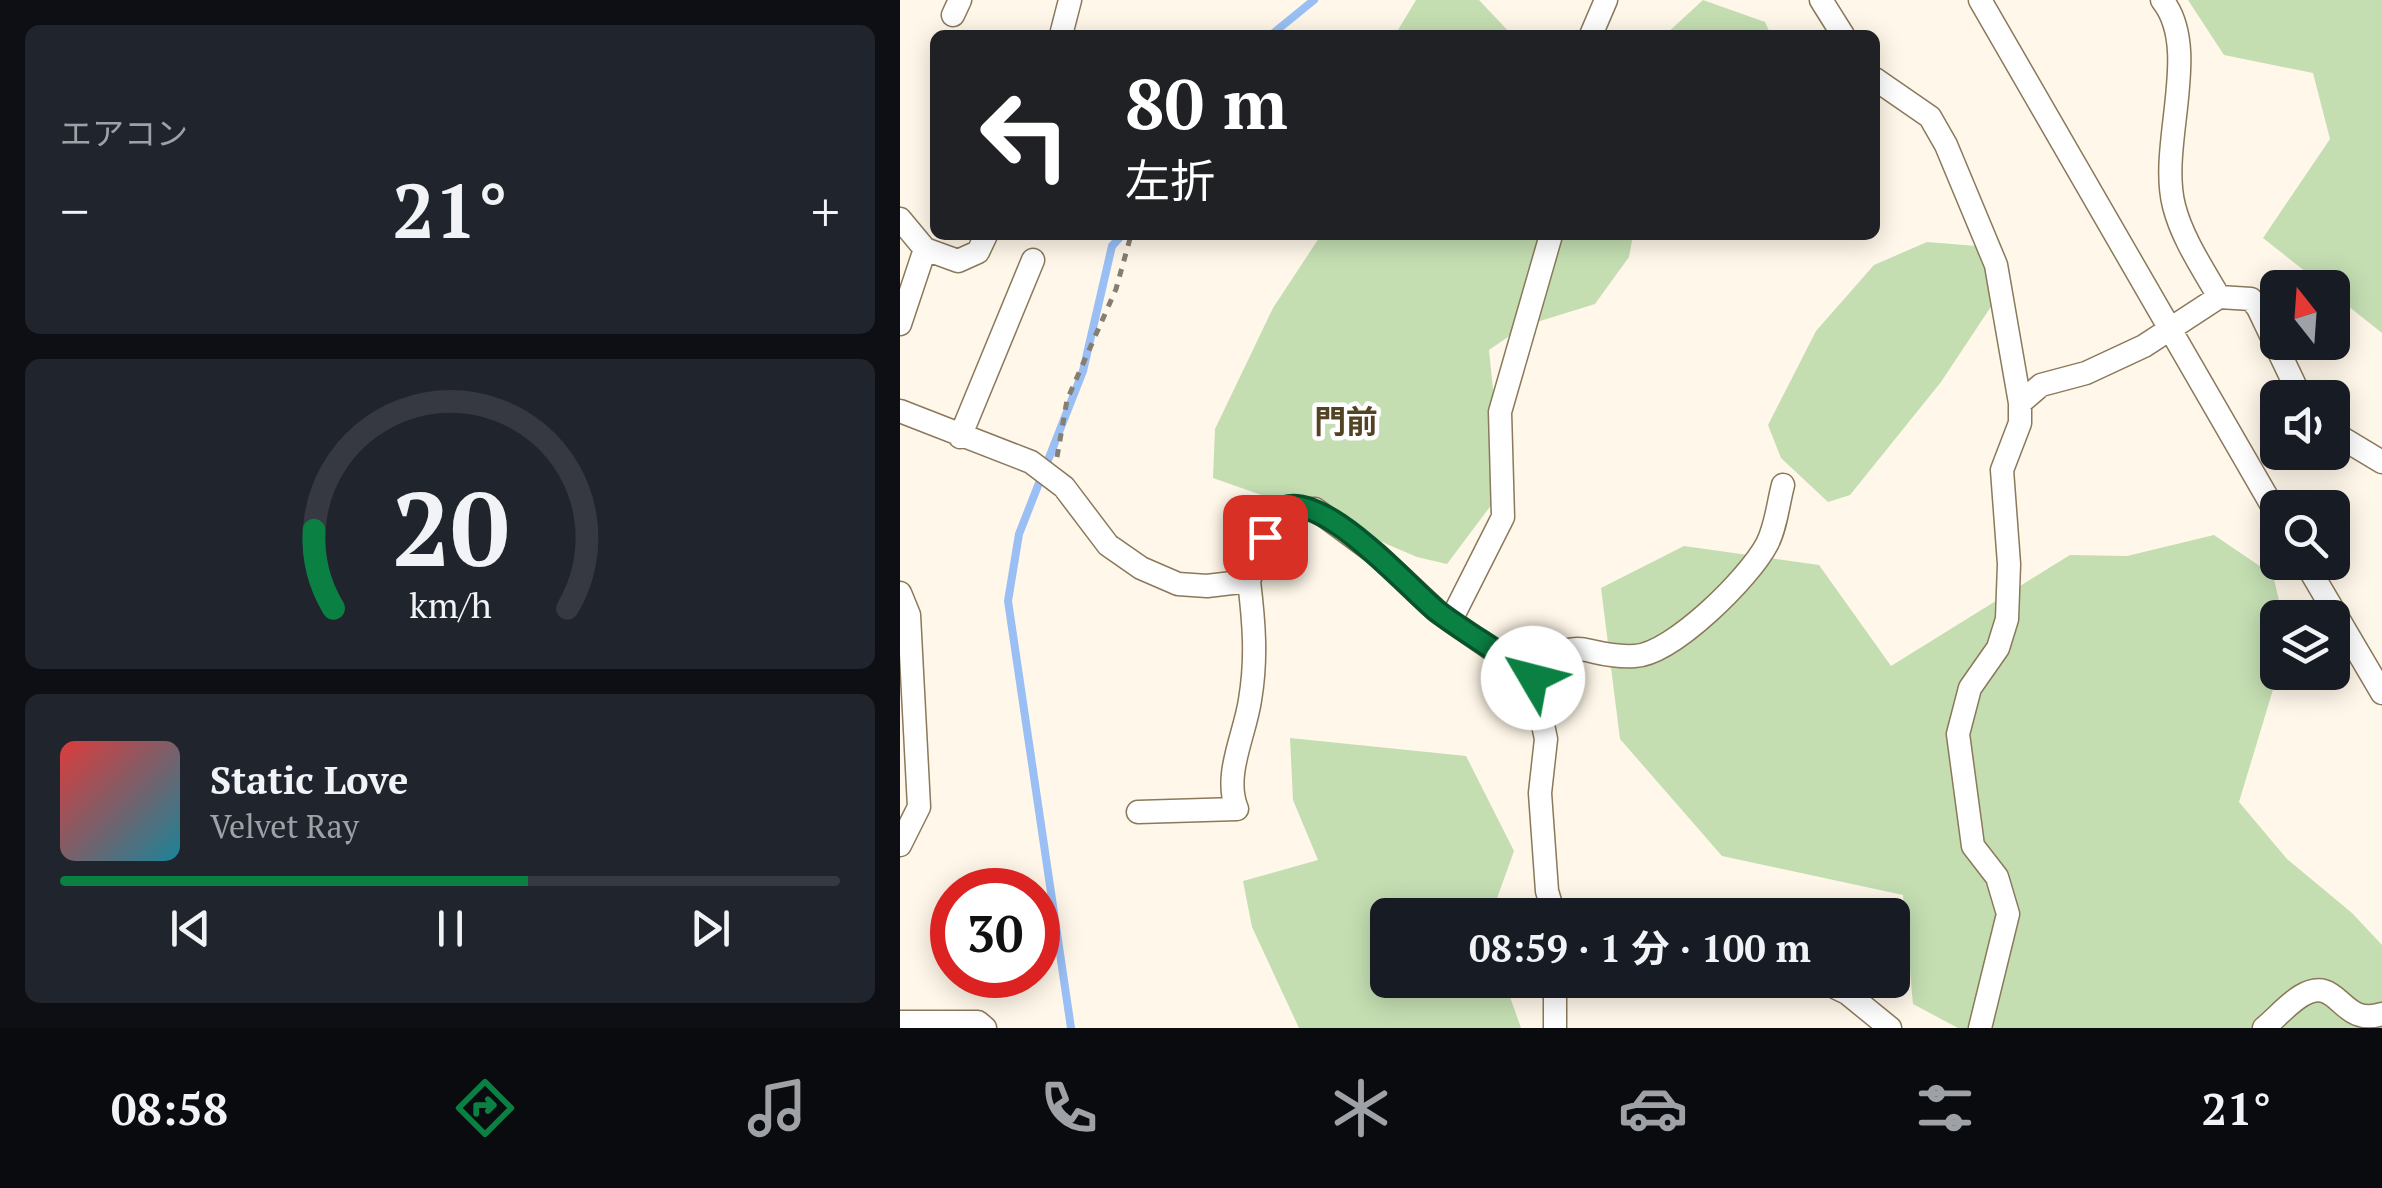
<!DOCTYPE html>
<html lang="ja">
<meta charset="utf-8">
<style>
:root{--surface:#171b24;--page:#20242c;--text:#f1f3f6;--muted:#9ea1a6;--line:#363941;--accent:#0b8043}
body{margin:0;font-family:"PT Serif","Noto Sans JP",serif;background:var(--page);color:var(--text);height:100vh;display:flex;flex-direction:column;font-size:38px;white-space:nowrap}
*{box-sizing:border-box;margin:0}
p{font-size:32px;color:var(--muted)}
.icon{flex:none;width:55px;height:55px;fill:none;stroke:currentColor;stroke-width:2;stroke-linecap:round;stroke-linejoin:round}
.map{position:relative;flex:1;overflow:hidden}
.drawer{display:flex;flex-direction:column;gap:25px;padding:25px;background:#0d0f14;width:900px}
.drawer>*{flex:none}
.top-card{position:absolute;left:30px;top:30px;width:950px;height:210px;border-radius:15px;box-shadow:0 5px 25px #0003;background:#202124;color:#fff;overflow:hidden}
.needle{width:65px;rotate:343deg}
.buttons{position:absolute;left:1360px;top:270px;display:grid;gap:20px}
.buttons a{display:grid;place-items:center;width:90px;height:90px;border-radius:15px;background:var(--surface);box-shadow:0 5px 25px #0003;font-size:50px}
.speed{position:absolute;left:30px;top:868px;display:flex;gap:20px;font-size:50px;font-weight:700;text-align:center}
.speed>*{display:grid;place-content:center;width:130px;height:130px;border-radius:50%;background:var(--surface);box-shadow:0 5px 25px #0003;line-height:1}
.speed .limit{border:15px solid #d22;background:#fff;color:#111}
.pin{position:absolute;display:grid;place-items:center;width:85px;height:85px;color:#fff;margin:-42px;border-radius:20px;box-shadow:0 5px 15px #0006}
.me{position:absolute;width:110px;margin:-55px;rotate:307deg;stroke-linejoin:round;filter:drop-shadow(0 0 8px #0008)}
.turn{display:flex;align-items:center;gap:35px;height:210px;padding:0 30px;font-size:45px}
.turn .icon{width:130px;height:130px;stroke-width:2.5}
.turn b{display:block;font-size:70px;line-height:85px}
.big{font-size:75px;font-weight:700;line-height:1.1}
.drawer .tile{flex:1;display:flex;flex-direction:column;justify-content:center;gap:15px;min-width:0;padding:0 35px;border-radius:15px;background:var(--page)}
.drawer .dial{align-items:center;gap:0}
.dial svg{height:260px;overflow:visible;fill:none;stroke:var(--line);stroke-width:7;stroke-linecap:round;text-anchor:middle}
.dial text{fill:var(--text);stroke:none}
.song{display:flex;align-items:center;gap:30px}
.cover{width:120px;height:120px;border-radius:15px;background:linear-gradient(135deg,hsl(0 70% 55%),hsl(190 70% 35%))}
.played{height:10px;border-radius:5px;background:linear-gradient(90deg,var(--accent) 60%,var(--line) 60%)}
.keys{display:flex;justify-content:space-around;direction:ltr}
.heat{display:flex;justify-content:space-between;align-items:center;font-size:55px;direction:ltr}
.trip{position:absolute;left:470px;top:898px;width:540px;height:100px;border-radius:15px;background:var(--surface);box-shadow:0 5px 25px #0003;font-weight:700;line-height:100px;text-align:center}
.tabs{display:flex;height:160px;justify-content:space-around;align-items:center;background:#090b0e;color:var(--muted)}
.tabs .icon{width:70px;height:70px}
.tabs .current{color:var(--accent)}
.tabs b{font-size:45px;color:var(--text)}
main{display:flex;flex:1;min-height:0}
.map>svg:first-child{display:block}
.green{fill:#c4deb2}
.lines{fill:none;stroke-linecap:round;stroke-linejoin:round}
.stream{stroke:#99bff4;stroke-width:8}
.street-casing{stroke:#8a795a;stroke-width:25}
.path{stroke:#857e72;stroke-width:5;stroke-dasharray:8 8;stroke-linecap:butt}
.street{stroke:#fff;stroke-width:22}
.route-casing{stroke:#07532c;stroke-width:25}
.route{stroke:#0b8043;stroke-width:18}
.labels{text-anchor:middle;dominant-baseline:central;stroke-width:9;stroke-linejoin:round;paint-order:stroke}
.quarter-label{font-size:32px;font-weight:bold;fill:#524325;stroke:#fff}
</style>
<main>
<section class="drawer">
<div class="tile"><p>エアコン</p>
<div class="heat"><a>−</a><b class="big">21°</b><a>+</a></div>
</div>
<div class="tile dial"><svg viewBox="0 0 100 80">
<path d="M14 69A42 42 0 1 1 86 69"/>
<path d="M14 69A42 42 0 0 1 8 45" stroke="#0b8043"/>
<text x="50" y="56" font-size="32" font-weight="700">20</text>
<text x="50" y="72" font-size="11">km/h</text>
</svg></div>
<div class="tile">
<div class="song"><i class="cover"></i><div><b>Static Love</b><p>Velvet Ray</p></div></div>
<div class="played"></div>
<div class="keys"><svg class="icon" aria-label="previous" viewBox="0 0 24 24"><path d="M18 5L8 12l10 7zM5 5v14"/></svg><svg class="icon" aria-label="pause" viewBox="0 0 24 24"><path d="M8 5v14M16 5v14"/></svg><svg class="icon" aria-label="next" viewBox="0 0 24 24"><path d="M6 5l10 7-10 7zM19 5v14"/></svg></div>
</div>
</section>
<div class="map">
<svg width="1482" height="1028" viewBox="0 0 1482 1028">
<rect width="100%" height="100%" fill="#fff7e9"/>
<!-- green -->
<path class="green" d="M516,0H579L612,35H495Z
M803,0L865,22L871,35H765Z
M1288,0H1482V333L1433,294L1432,288L1425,287L1363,238L1430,139L1413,73L1324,55Z
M421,235H733L729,257L695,304L624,326L589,350L599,448L592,504L547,564L517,557L421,516L313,478L315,429L373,308Z
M1027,242L1089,247L1106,284L1041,382L950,495L928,502L881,458L868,425L916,331L974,265Z
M1314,535L1373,575L1383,617L1378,618V673L1339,802L1387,859L1452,913L1482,945V1028H1058L1013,1004L1003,895L822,856L720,739L701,588L784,546L919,565L991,666L1170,555L1227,556Z
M390,738L566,756L614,851L591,915H488V980H604L621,1028H399L352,927L343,881L418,860L393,800Z"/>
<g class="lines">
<!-- stream -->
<path class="stream" d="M371,35L414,0
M171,1028L108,601L119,534L183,371L212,246L222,235"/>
<defs>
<path id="street" d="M921,0L943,35
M1080,0L1378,516
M1262,0C1302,49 1258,145 1274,206C1282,238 1303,269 1319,297
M53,15L60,0
M161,35L170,0
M691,35L706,0
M975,79L1030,117L1046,145L1096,265L1120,403
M0,219L25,249L58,261L78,252L86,235
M0,324L25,249
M0,411L131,462L164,487L208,545L241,568L278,584L307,586L349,581L372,517L383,509H415L476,554L538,612L633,678L646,739L640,793L647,891L654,915
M1432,432L1482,462
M60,437L133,260
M1405,562L1482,693
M0,593L9,615L19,807L0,845
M551,620L603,517L600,412L651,235
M629,674C683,629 680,659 735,656C773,654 850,577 867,544C876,527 878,504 883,485
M238,812L337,809C323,775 345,735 350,700C357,659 354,622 349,581
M655,980V1028
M920,980L947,993L990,1028
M0,1022H78L85,1028
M1080,1028L1108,914L1097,877L1073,846L1058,734L1070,688L1098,648L1107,619L1109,564L1102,470L1120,423V403L1141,385L1186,373L1244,346L1319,297L1351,299L1358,308L1401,398
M1364,1028C1376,1018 1388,1004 1401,996C1440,973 1439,1028 1482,1014"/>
</defs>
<!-- street casing -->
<use href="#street" class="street-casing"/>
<!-- path -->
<path class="path" d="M157,457L167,400L216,289L231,235"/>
<!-- street -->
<use href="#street" class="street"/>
</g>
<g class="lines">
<defs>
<path id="route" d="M365,537C368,530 369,520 374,515C410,474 510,590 537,611C568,635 603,653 633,678"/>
</defs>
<!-- route casing -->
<use href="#route" class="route-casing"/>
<!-- route -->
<use href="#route" class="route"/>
</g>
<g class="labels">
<!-- quarter labels -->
<g class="quarter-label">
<text x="446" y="421">門前</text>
</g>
</g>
</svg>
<div class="buttons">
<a><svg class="needle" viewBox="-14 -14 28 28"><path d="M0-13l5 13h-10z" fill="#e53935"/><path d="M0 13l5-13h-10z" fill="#9ea1a6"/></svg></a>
<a><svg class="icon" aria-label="sound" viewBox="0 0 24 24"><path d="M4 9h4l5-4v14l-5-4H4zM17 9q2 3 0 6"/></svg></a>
<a><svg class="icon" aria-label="search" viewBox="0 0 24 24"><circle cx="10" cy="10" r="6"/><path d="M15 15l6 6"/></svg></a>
<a><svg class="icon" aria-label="layers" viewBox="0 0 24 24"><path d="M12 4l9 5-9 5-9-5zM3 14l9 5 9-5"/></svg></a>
</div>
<div class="speed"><div class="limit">30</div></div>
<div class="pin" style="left:365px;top:537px;background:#d93025"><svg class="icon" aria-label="arrive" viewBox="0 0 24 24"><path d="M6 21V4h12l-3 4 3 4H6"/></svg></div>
<svg class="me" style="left:633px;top:678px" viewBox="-20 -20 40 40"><circle r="19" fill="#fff"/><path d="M0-13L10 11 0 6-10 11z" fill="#0b8043"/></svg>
<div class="trip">08:59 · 1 分 · 100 m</div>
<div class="top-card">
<div class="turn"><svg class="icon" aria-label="left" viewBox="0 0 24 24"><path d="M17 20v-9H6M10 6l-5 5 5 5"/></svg><div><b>80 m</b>左折</div></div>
</div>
</div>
</main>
<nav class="tabs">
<b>08:58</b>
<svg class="icon current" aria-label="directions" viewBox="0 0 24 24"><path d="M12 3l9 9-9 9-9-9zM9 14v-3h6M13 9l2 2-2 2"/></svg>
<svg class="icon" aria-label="music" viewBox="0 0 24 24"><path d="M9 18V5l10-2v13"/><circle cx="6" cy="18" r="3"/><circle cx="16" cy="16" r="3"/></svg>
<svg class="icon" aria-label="phone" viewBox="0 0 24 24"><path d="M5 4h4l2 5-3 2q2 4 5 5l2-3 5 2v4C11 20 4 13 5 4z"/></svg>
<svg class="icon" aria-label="climate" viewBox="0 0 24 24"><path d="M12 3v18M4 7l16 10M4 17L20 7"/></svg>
<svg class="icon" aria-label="car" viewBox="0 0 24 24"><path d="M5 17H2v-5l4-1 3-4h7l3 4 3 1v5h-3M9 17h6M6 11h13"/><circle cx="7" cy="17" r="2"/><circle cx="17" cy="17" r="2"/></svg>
<svg class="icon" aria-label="filters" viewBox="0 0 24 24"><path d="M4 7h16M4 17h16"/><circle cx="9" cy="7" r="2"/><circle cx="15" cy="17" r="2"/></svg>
<b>21°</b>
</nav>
